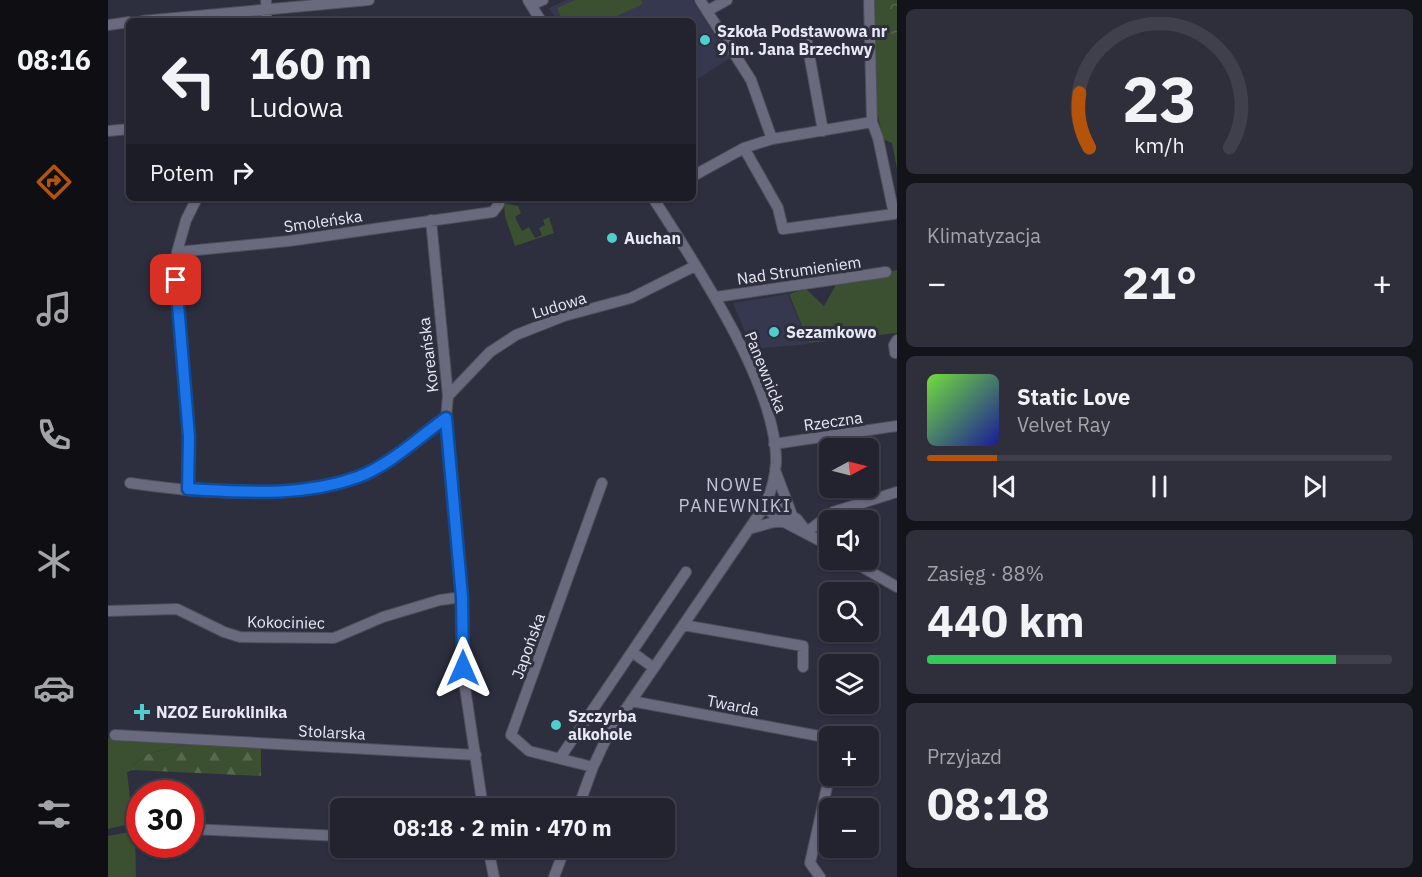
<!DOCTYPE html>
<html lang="pl">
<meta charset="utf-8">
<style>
:root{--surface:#22232f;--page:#2e2f3b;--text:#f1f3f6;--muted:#a2a4aa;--line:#3f404b;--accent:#b45309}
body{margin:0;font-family:"IBM Plex Sans",sans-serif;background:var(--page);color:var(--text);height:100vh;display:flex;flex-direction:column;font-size:22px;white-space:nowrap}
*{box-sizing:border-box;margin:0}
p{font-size:20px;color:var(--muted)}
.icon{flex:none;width:33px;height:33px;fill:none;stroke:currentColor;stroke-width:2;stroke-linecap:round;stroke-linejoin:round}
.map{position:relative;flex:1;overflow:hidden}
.side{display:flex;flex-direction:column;gap:9px;padding:9px;background:#13131a;width:525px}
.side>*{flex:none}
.banner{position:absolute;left:18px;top:18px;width:570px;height:183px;border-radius:9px;box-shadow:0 2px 4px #0004,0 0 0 2px var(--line);background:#22232f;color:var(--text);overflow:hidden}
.needle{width:39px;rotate:83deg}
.tools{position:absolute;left:711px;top:438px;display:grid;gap:12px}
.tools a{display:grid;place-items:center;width:60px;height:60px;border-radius:9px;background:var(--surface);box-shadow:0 2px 4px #0004,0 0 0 2px var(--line);font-size:30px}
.speed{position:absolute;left:18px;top:780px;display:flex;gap:12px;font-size:30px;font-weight:700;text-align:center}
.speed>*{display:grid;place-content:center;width:78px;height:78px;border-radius:50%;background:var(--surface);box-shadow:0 2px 4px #0004,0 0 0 2px var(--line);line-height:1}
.speed .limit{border:9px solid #d22;background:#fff;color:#111}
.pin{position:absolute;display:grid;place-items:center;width:51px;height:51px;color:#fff;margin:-26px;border-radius:12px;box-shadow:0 3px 9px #0006}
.me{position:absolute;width:66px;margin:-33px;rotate:0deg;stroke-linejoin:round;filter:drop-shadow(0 0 4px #0008)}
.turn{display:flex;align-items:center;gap:21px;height:126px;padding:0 24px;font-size:27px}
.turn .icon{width:78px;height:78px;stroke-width:2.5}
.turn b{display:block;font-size:42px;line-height:51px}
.then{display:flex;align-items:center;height:57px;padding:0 24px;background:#0003;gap:12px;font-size:22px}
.big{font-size:45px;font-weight:700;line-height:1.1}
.side .tile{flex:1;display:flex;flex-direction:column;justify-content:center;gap:9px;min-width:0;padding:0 21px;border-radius:9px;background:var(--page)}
.side .dial{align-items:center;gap:0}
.dial svg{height:156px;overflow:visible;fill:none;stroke:var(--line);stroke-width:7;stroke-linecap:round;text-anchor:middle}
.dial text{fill:var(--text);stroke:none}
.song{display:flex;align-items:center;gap:18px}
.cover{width:72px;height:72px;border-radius:9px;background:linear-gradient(135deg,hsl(100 70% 55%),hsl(240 70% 35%))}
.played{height:6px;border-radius:3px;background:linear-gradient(90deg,var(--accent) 15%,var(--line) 15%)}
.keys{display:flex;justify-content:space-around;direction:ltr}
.heat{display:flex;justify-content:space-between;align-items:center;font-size:33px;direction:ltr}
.charge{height:9px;border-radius:4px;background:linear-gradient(90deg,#34c759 88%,var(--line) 0)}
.trip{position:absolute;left:222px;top:798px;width:345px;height:60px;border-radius:9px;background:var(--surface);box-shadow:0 2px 4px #0004,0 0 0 2px var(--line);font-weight:700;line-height:60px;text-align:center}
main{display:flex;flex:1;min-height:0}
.menu{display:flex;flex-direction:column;width:108px;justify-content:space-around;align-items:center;background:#0e0e13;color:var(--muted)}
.menu .icon{width:42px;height:42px}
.menu .active{color:var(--accent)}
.menu b{font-size:27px;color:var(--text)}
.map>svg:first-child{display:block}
.built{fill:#36384f}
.grass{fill:#3b4f31}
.forest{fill:url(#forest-firs)}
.park{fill:url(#park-crowns)}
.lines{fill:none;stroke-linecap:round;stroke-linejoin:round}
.minor-casing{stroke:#4d4e5c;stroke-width:12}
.minor{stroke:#696a7d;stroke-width:10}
.route-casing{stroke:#114b97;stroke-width:15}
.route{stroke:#1a73e8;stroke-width:10}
.poi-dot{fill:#52cdcd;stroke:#2d2f3f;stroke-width:2}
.labels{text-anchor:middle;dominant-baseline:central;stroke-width:6;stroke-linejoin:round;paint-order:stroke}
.poi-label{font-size:16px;font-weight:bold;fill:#e8e9f4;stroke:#2d2f3f;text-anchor:start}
.street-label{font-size:16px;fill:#e8e9f4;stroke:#2d2f3f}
.neighbourhood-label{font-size:18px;letter-spacing:1.5px;fill:#c2c4d9;stroke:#2d2f3f}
</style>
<main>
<nav class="menu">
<b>08:16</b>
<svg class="icon active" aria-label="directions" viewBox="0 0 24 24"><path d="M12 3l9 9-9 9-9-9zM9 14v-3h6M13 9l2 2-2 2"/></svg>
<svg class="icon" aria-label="music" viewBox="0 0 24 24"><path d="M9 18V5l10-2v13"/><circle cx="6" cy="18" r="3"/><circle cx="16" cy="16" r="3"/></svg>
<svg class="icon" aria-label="phone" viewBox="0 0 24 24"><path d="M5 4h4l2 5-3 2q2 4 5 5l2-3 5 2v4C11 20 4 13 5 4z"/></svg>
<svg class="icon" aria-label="climate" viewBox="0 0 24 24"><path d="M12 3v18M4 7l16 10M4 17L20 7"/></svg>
<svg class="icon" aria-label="car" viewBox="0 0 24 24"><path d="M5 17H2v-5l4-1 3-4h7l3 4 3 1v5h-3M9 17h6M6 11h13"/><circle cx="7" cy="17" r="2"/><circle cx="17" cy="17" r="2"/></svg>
<svg class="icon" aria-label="filters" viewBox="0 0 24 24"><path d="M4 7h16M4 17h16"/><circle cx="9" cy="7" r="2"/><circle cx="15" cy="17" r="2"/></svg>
</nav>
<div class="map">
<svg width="789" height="877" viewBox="0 0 789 877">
<defs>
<pattern id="forest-firs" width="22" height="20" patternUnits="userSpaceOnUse" patternTransform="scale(1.5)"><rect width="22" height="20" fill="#3b4f31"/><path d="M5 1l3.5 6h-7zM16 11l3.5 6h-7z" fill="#57684f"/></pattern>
<pattern id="park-crowns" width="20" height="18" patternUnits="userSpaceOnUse" patternTransform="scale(1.5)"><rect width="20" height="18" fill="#3b4f31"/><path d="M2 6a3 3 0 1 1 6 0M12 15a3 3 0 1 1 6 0" fill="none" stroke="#57684f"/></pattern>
</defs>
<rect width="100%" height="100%" fill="#2d2f3f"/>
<!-- built -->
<path class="built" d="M458,0H584L622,58L585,82V21H449L441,8Z
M680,294L701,344L644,349L625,303Z"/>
<!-- grass -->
<path class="grass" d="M467,0H533L535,4L498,21H455L449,8Z
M766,0H789V169L784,143L775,139L769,111Z
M396,203L410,206L413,213L407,217L414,231L421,227L427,238L434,235L431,228L437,225L435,220L441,217L446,233L407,246L397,216Z
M789,270V333L701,343L681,294L698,289L716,306L730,281Z
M0,738L77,745L40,754L25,765V770L19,772L25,823L0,829Z
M27,831L28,877H0V836Z"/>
<!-- forest -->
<path class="forest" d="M77,745L153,747V776L25,770V765L40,754Z"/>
<!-- park -->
<path class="park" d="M780,0H789V37L784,38Z"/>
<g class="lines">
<defs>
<path id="minor" d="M158,0L159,21
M420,0L433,21
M592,0L643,80L664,139
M423,5L435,0
M599,11L619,0
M34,21L261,0
M0,25L21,22
M698,37L715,131
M0,131L21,129
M636,148L670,208L675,229L786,214L770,138L764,122L761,0
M585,176L636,148L664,139L764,122
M323,220L340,396L338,418L354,597L356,681L375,808
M69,252L181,241L385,212L391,204L390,198
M608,297L778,272
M787,353L786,345L789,340
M340,396L382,352L408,335L456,316L523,298L587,266
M666,444L789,426
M667,470L684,515
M22,483C90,493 185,501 250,477C282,465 311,437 338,418
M80,489L81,437L68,280L69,252L78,220L89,198
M659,501L689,519L699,532
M656,507L676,522L722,546
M641,529L666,522H676
M699,532L725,512L789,492
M742,560L789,587
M0,611L69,609L116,632L132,637L226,638L275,617L332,600L354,597
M575,625L695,646V667
M524,652L546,668
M523,701L722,738
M7,735L368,755
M452,758L578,572
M485,767L421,751L403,735L494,483
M470,808L485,767L500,735L656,507C663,493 667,478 668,463C670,386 586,262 545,198
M24,827H32
M82,829L232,836
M380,848L386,877
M446,877L457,848
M712,877L702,863L722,773"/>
</defs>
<!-- minor casing -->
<use href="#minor" class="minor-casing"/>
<!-- minor -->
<use href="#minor" class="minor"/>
</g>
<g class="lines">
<defs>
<path id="route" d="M68,280L81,437L80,489C137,492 195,497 250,477C282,465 311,437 338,418L354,597L355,668"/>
</defs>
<!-- route casing -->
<use href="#route" class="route-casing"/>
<!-- route -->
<use href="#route" class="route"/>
</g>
<!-- markers -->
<g class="poi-dot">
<circle cx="597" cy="40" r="6"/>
<circle cx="504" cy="238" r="6"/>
<circle cx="666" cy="332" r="6"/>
<path d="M31 703h6v6h6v6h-6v6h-6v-6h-6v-6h6z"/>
<circle cx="448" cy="725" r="6"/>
</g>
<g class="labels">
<!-- poi labels -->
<g class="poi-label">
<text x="609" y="31">Szkoła Podstawowa nr<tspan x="609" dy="18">9 im. Jana Brzechwy</tspan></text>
<text x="516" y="238">Auchan</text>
<text x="678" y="332">Sezamkowo</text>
<text x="48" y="712">NZOZ Euroklinika</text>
<text x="460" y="716">Szczyrba<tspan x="460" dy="18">alkohole</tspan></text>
</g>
<!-- street labels -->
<g class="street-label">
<text transform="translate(215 221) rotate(-8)">Smoleńska</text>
<text transform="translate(691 270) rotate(-8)">Nad Strumieniem</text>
<text transform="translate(451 305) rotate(-17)">Ludowa</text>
<text transform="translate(320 355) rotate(-97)">Koreańska</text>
<text transform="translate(658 372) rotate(68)">Panewnicka</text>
<text transform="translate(725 421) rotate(-8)">Rzeczna</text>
<text transform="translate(178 622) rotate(1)">Kokociniec</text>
<text transform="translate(420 646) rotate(-70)">Japońska</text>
<text transform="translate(625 705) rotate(11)">Twarda</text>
<text transform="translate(224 732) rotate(3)">Stolarska</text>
</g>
<!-- neighbourhood labels -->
<g class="neighbourhood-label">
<text x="627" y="484">NOWE<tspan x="627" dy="21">PANEWNIKI</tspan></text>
</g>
</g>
</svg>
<div class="tools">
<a><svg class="needle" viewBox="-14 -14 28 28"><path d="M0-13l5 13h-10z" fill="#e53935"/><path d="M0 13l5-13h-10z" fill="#a2a4aa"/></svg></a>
<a><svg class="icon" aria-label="sound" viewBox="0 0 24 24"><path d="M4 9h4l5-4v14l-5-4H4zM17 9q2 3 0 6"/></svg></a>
<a><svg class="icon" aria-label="search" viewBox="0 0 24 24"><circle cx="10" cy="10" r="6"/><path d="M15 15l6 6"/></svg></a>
<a><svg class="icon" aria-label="layers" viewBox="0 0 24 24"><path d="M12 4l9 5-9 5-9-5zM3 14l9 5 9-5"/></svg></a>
<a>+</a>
<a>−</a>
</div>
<div class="speed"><div class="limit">30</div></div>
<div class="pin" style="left:68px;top:280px;background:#d93025"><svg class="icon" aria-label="arrive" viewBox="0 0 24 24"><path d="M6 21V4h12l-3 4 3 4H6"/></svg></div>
<svg class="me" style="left:355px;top:668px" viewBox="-20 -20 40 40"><path d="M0-17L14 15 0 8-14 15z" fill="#1a73e8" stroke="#fff" stroke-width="4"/></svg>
<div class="trip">08:18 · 2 min · 470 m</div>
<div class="banner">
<div class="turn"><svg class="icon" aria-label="left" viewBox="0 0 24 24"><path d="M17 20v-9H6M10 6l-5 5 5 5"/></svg><div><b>160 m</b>Ludowa</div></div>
<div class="then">Potem<svg class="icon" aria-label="right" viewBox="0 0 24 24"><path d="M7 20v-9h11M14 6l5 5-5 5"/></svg></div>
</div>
</div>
<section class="side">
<div class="tile dial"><svg viewBox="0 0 100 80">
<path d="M14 69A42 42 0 1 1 86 69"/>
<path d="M14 69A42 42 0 0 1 9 41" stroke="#b45309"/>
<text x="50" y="56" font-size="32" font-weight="700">23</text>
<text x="50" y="72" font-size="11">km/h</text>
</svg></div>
<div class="tile"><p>Klimatyzacja</p>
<div class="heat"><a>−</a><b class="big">21°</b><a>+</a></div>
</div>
<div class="tile">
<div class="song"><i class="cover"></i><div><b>Static Love</b><p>Velvet Ray</p></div></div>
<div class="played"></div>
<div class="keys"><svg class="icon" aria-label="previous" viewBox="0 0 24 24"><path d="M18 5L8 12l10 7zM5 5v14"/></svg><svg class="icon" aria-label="pause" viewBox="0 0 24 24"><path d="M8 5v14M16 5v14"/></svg><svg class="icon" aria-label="next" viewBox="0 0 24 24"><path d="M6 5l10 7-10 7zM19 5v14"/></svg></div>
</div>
<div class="tile"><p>Zasięg · 88%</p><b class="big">440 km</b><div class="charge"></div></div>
<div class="tile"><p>Przyjazd</p><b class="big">08:18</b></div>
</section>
</main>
